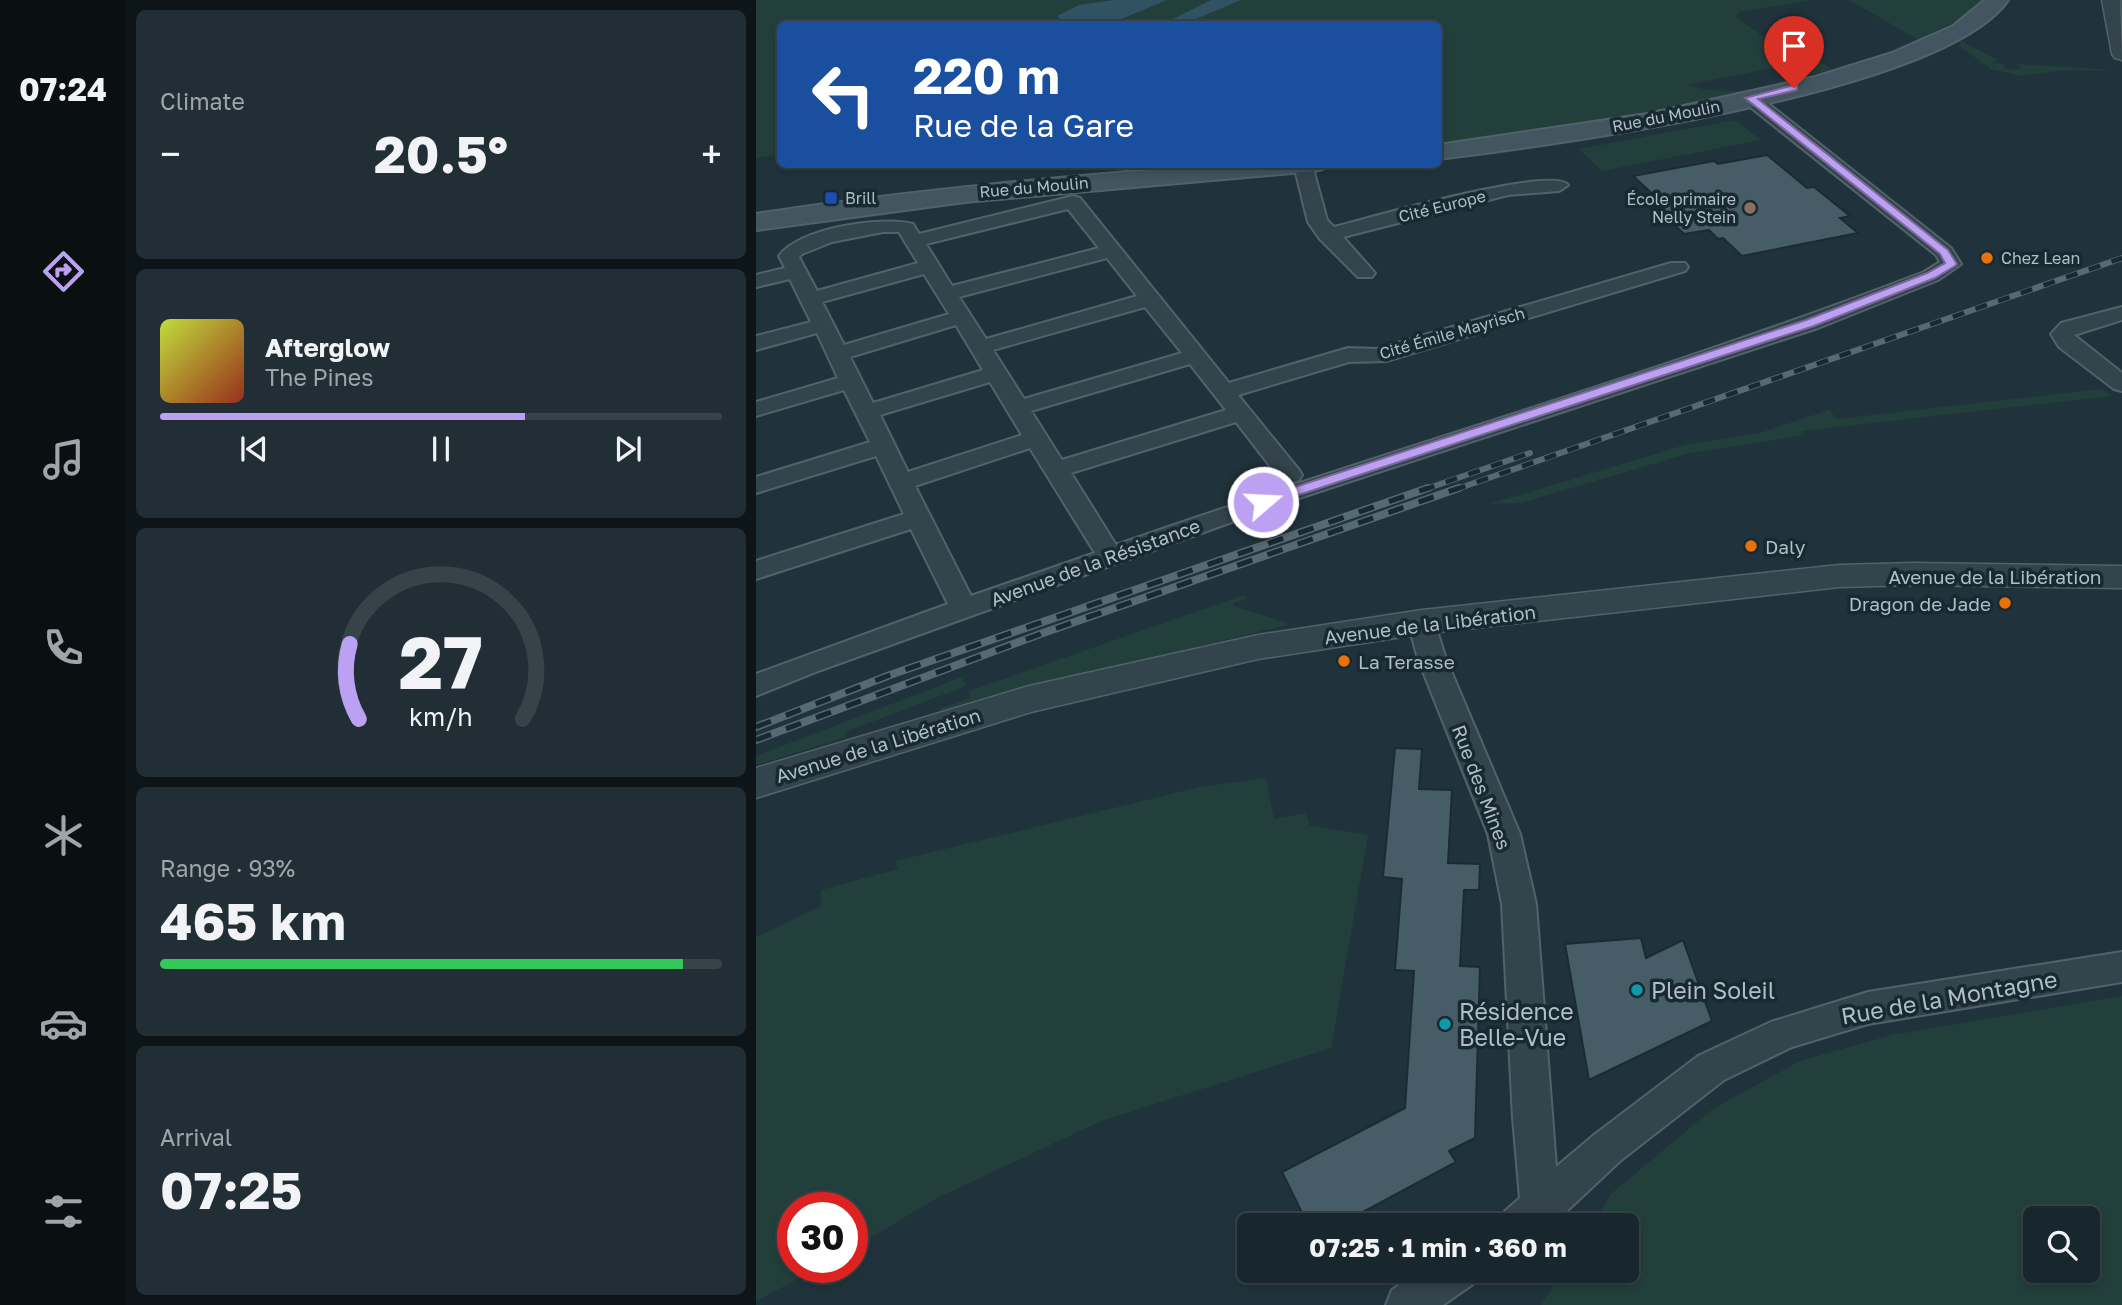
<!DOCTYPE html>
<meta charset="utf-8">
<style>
:root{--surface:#18262d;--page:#212e35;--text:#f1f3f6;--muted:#9fa5aa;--line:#364349;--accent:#bca0f2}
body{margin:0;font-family:"Golos Text",sans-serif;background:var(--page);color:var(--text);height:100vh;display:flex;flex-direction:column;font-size:26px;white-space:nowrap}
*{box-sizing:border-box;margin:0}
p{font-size:23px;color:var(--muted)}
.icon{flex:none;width:38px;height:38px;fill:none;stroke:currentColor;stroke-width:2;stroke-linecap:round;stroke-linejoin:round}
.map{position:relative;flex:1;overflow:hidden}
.side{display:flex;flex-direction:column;gap:10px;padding:10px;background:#0d1519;width:630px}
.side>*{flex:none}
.banner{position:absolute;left:21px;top:21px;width:665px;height:147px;border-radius:10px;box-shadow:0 4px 10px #0003,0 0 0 2px var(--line);background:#1a4fa0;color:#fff;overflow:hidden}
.fabs{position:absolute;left:1267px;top:1206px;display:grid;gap:14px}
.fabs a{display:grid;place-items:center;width:77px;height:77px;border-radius:10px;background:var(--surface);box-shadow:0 4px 10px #0003,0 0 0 2px var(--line);font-size:35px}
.speed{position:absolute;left:21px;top:1192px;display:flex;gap:14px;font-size:35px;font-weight:700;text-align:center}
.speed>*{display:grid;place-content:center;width:91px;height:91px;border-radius:50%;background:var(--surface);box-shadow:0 4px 10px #0003,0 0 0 2px var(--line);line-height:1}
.speed .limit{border:10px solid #d22;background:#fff;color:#111}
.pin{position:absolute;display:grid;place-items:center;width:60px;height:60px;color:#fff;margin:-72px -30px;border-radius:50% 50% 50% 0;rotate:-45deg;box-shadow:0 0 7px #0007}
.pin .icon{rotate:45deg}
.me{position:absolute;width:77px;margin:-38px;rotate:71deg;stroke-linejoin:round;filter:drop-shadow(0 0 5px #0008)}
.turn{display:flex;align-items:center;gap:24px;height:147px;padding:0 21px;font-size:32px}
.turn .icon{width:91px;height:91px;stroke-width:2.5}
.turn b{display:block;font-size:49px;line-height:60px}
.big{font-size:52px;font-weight:700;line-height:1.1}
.side .tile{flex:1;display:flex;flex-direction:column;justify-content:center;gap:10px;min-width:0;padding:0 24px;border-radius:10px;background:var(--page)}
.side .dial{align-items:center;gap:0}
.dial svg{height:182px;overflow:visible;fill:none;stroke:var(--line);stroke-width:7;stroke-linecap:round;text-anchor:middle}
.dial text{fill:var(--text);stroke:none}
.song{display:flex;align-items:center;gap:21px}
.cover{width:84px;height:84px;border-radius:10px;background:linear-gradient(135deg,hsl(70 70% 55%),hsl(10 70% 35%))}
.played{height:7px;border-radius:4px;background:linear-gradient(90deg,var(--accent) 65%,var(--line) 65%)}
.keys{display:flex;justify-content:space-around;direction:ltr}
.heat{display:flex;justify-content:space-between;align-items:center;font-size:38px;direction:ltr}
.charge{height:10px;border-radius:5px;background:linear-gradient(90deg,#34c759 93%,var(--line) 0)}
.trip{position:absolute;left:481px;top:1213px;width:402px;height:70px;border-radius:10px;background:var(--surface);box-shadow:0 4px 10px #0003,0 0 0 2px var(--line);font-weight:700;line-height:70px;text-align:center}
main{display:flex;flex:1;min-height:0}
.tab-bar{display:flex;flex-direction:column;width:126px;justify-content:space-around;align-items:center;background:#0a0f12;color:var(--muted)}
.tab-bar .icon{width:49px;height:49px}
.tab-bar .selected{color:var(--accent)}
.tab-bar b{font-size:32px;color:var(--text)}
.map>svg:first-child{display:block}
.green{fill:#233f3b;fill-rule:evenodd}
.water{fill:#315263}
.building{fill:#465c66;stroke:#1b2b33;stroke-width:2}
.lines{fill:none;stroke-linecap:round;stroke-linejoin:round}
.minor-casing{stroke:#52626a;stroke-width:4}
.tertiary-casing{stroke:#52626a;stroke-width:3}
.secondary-casing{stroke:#52626a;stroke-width:4}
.minor{fill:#34444c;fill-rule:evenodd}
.tertiary{fill:#34444c;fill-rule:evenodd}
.secondary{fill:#425560;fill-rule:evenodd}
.rail-far1-casing{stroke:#566a74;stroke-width:6}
.rail-casing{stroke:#566a74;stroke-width:8}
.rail-far1{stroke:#192931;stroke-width:4.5;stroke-dasharray:12;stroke-linecap:butt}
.rail{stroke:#192931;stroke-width:5;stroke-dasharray:16;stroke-linecap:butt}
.route{fill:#bca0f2;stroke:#7a689d;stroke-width:2}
.transit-dot{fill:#1a4fb4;stroke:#192931;stroke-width:2.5}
.education-dot{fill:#8d6e63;stroke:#192931;stroke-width:2.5}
.food-dot{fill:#e8710a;stroke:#192931;stroke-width:2.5}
.culture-dot{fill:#0f9aa8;stroke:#192931;stroke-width:2.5}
.labels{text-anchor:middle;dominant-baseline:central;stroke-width:7;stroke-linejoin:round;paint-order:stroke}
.far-street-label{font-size:16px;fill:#afbfc8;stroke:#192931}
.far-poi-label{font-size:16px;fill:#afbfc8;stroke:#192931;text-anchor:start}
.poi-label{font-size:19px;fill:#afbfc8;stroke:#192931;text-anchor:start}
.street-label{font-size:19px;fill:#afbfc8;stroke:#192931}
.near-poi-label{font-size:23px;fill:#afbfc8;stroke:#192931;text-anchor:start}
.near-street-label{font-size:23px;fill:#afbfc8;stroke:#192931}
</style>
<main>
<nav class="tab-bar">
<b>07:24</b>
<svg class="icon selected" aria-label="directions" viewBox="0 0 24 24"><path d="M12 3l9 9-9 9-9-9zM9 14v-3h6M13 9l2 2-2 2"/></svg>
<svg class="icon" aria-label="music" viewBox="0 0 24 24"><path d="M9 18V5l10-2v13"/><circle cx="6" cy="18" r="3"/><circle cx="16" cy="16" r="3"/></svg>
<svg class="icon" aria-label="phone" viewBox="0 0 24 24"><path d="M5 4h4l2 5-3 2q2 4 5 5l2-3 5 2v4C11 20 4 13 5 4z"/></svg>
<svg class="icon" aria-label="climate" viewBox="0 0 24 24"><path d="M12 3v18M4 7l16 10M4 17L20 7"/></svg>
<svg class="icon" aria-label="car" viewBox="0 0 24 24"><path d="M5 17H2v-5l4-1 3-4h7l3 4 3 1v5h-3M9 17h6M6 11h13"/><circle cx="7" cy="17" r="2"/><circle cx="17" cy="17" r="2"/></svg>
<svg class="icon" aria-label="filters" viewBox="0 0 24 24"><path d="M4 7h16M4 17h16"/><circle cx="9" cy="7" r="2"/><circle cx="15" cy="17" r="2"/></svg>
</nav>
<section class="side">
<div class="tile"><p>Climate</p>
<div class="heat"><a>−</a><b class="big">20.5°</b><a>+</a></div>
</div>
<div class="tile">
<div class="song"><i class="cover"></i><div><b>Afterglow</b><p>The Pines</p></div></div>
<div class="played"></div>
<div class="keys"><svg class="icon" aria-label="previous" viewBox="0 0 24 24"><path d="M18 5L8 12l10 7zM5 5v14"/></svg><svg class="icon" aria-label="pause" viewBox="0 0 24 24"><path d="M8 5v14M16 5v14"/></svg><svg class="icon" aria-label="next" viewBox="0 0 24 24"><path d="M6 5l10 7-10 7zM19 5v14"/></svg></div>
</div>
<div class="tile dial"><svg viewBox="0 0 100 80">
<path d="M14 69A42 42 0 1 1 86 69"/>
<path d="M14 69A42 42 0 0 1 10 36" stroke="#bca0f2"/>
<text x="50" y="56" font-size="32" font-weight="700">27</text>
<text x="50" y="72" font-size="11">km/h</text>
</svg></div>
<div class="tile"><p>Range · 93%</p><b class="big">465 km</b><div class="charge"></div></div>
<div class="tile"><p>Arrival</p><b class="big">07:25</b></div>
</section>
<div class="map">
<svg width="1366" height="1305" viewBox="0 0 1366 1305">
<rect width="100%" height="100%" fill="#20333c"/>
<!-- green -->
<path class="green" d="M0,0H1056L982,12L980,18L1032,53L1060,59L1076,69L1053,75L1033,65L929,85L952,90L986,91L862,118L683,144L682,24H24V154L0,158Z
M1093,0H1229L1211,15L1163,40Z
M1205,41L1242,60L1237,63L1247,64L1250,69L1265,70L1263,64L1358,70L1300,71L1266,76L1235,69L1203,46Z
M978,120L1005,140L846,171L823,149Z
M1346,389L1356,396L1046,431L1049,435L934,453L765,503L734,504L929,445L1004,433L1073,410L1081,419Z
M488,595L491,599L477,603L478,606L534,624L269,689L185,714L183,709L215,698L213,691Z
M206,677L210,686L89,732L90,737L0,765V756Z
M510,778L518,819L550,813L554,826L612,835L575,1048L345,1121L179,1199L96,1249V1208H37V1267H65L0,1301V937L65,906V890L142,869L140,861L444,787Z
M1366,996V1305H785L807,1271L872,1270V1225H836L856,1193L957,1109L1044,1061L1136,1035ZM1279,1218H1332V1270H1279Z"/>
<!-- water -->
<path class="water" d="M358,0H411L353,24H309L301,16L323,5Z
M455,0H485L428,24H407Z"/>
<!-- building -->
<path class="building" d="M1011,155L1051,188L1058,187L1094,216L1084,218L1102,233L986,256L967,238L962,239L953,230L928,234L893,201L902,199L877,176L958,161L962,164Z
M639,748L666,749L663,789L696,790L692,863L724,864L723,890H708L704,966L724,967L719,1138L693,1151L700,1162L583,1225H552L526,1172L649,1108L658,971L639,970L646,879L627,877Z
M885,938L890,958L927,940L956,1021L833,1080L809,944Z"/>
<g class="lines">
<defs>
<path id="minor" d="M994,93L1000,94L1195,248L1205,264L1182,280L1062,328L537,500L65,670L0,696V674L192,604L155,529L0,579V561L148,514L120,456L0,493V477L114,442L88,390L0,416V402L82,378L61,333L0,350V336L55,322L34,279L0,287V275L29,268L23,256C43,228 125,216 157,224L163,234L317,196L324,198L473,383L592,348L621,349L915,263H929L932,267L929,271L630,361L593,362L482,395L543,470L546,475L543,480L534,483L525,480L480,422L315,473L360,545C628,451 903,374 1168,272L1184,262L1180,255L988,102L986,98ZM312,209L343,248L196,286L170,244ZM127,232H143L162,263L61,291L43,257L46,254L76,242ZM351,258L381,296L230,339L203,297ZM168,274L193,314L88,345L66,302ZM389,307L426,353L268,399L237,350ZM200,325L227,370L117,403L94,357ZM434,364L470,410L306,460L275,411ZM234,382L266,435L152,472L124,415ZM274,448L339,553L215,596L159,486Z
M538,165H556L571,220L578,227C610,219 796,165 812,185L803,191L752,195L587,237L619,273L616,277H602L564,239L552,222Z
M1366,307V320L1318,335L1366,373V391L1358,389L1303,347L1295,334L1305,323Z
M666,613L676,615L690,659L764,834L780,904L800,1167L838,1135L942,1056L1015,1022L1112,992L1366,952V982L1112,1024L1036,1047L968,1080L864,1161L799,1222L793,1225H743L749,1211L764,1198L757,1118L746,904L732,834L662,659L652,622L656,615Z
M666,1270H723L717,1284L687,1305H630L636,1290Z"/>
<path id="tertiary" d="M1346,0H1364L1366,60L1359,58L1356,54Z
M1158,563L1366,566V588L1158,585L1083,587L666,634L502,659L275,712L0,798V768L273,686L502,635L666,610L1083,565Z"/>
<path id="secondary" d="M1229,0H1252C1188,93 798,145 682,159V145L891,114L1059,77L1136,53L1197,26Z
M464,164H570L567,169L558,171L209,202L0,230V214C154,190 309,177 464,164Z"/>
</defs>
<!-- minor casing -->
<use href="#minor" class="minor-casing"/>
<!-- tertiary casing -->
<use href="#tertiary" class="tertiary-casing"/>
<!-- secondary casing -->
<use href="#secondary" class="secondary-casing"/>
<!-- minor -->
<use href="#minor" class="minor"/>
<!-- tertiary -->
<use href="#tertiary" class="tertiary"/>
<!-- secondary -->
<use href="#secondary" class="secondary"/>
<defs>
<path id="rail-far1" d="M667,490L774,453
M698,490L1366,258"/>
<path id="rail" d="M0,727L134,675L672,488
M0,740L287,633L703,488"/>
</defs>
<!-- rail-far1 casing -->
<use href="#rail-far1" class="rail-far1-casing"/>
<!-- rail casing -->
<use href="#rail" class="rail-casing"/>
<!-- rail-far1 -->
<use href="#rail-far1" class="rail-far1"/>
<!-- rail -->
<use href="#rail" class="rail"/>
</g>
<!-- route -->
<path class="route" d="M1038,85L1041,86V90L1002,99L1192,250L1201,264L1199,266L1179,278L1058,326L512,505H502V499L1050,320L1171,273L1189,263L1184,254L989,98Z"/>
<!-- markers -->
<rect class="transit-dot" x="68" y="191" width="14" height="14" rx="3.5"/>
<circle class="education-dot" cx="994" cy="208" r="7"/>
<g class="food-dot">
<circle cx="1231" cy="258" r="7"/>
<circle cx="995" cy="546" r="7"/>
<circle cx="1249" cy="603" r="7"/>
<circle cx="588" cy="661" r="7"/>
</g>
<g class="culture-dot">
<circle cx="881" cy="990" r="7"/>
<circle cx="689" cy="1024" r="7"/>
</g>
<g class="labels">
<!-- far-street labels -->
<g class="far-street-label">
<text transform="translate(910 116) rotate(-11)">Rue du Moulin</text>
<text transform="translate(278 187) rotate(-5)">Rue du Moulin</text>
<text transform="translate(686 206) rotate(-14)">Cité Europe</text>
<text transform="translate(696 333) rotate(-16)">Cité Émile Mayrisch</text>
</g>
<!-- far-poi labels -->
<g class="far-poi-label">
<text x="89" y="198">Brill</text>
<text x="980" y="199" text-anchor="end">École primaire<tspan x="980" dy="18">Nelly Stein</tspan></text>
<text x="1245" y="258">Chez Lean</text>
</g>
<!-- poi labels -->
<g class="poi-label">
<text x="1009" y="546">Daly</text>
<text x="1235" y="603" text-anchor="end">Dragon de Jade</text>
<text x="602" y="661">La Terasse</text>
</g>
<!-- street labels -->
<g class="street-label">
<text transform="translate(339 562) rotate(-20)">Avenue de la Résistance</text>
<text x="1239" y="576">Avenue de la Libération</text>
<text transform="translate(674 624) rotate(-7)">Avenue de la Libération</text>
<text transform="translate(122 745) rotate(-17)">Avenue de la Libération</text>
<text transform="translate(726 787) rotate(69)">Rue des Mines</text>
</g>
<!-- near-poi labels -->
<g class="near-poi-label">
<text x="895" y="990">Plein Soleil</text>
<text x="703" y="1011">Résidence<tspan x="703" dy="26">Belle-Vue</tspan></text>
</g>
<!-- near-street labels -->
<g class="near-street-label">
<text transform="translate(1193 997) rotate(-10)">Rue de la Montagne</text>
</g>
</g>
</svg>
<div class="fabs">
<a><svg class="icon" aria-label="search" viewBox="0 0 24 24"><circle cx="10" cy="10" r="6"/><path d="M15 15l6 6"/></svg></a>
</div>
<div class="speed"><div class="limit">30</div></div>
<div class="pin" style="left:1038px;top:88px;background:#d93025"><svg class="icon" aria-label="arrive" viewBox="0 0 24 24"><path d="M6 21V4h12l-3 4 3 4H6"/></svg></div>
<svg class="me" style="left:507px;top:502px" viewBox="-20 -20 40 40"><circle r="17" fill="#bca0f2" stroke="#fff" stroke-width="3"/><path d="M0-11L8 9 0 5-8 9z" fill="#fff"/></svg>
<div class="trip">07:25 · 1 min · 360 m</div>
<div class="banner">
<div class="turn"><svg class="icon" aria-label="left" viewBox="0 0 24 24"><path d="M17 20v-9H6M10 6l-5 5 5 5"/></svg><div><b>220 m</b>Rue de la Gare</div></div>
</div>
</div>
</main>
